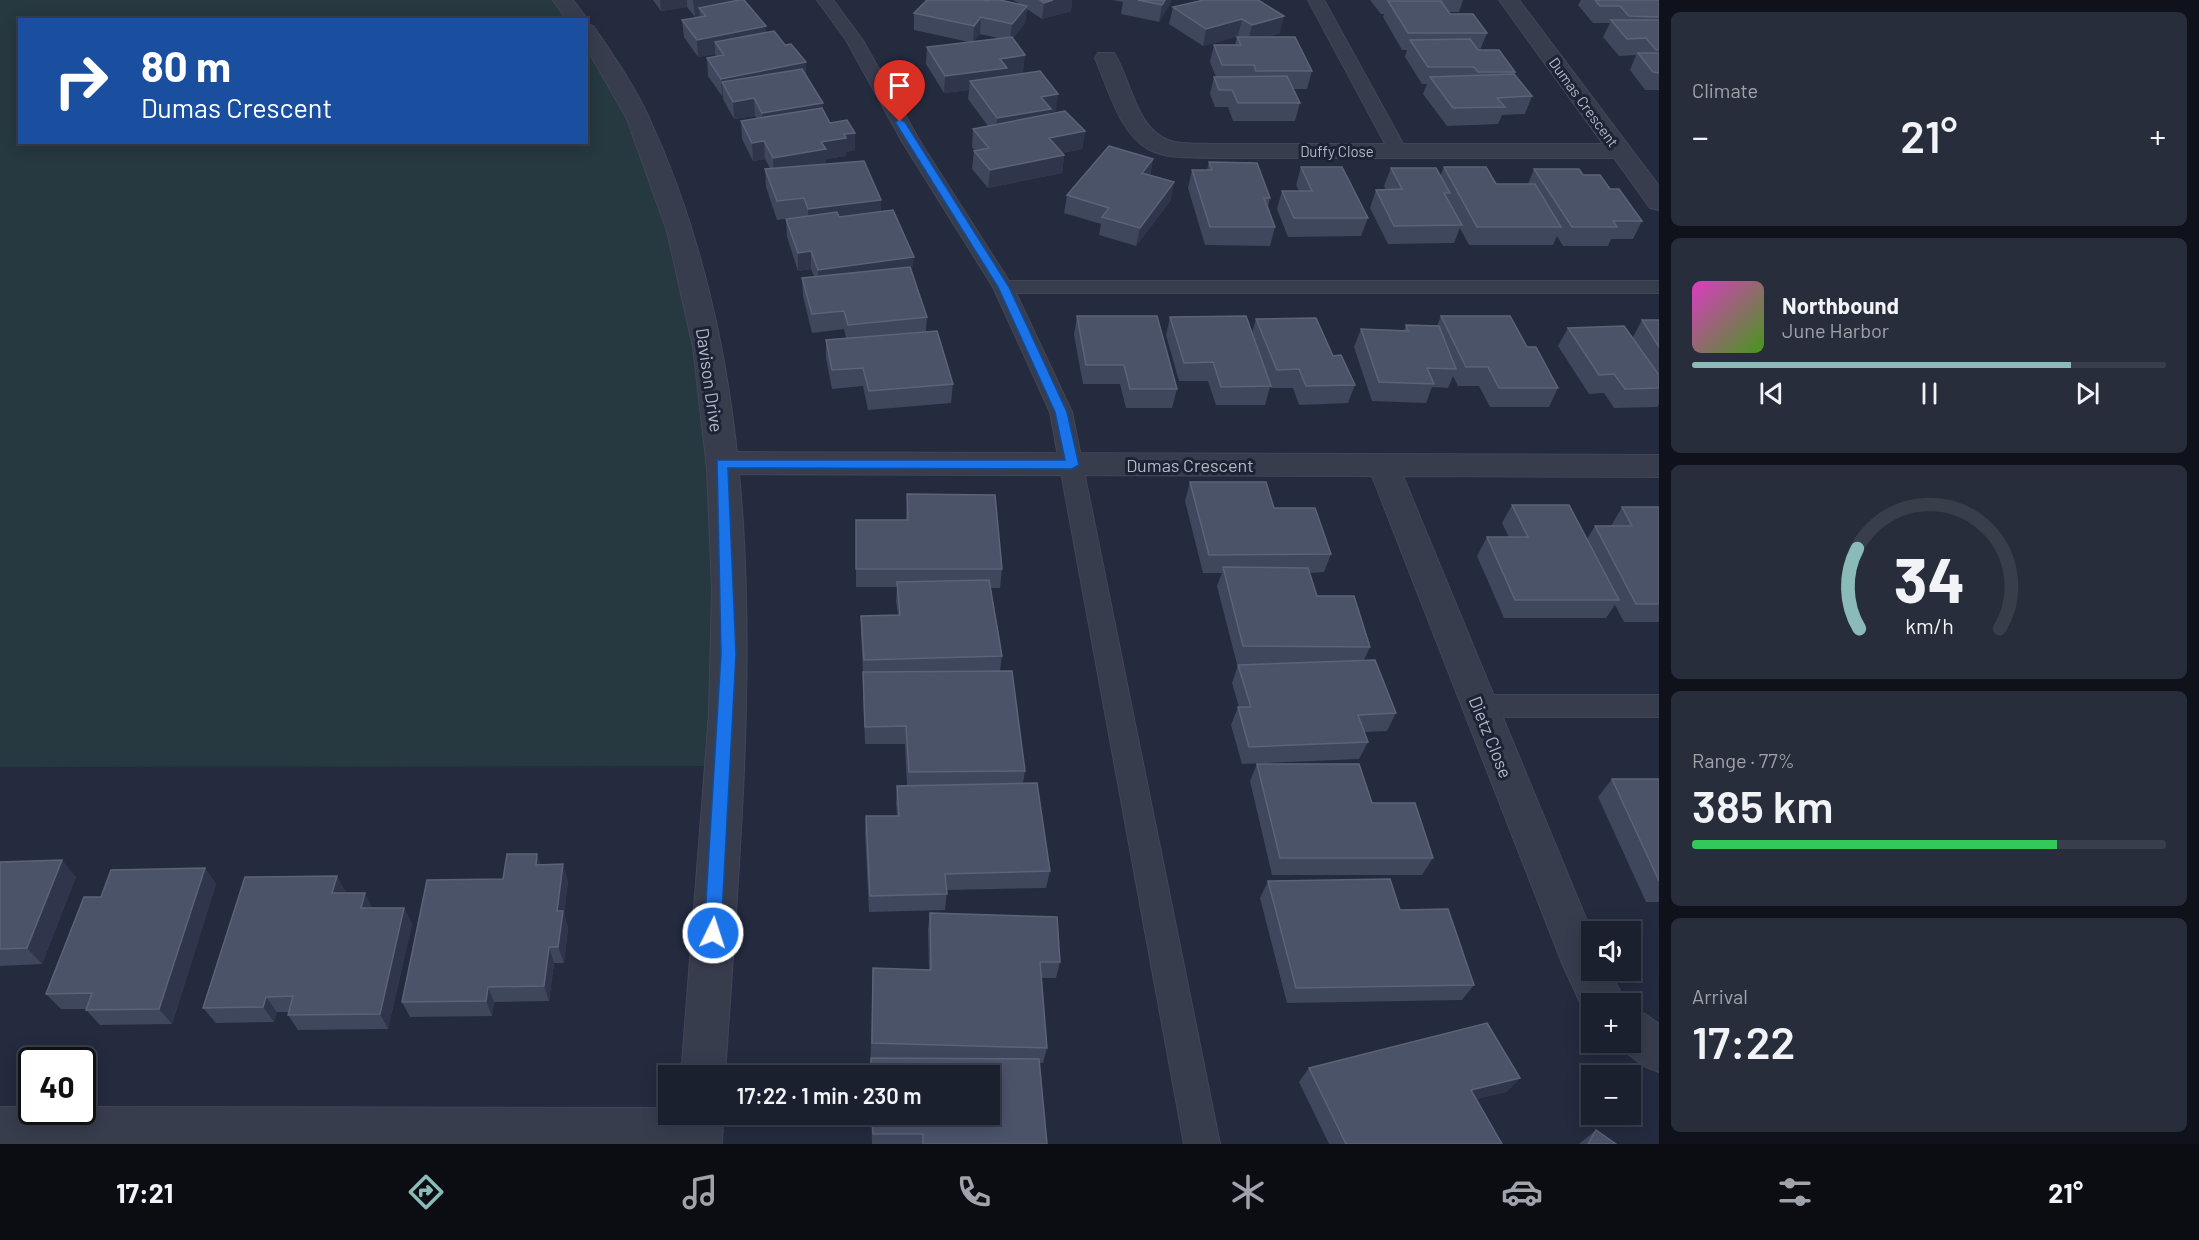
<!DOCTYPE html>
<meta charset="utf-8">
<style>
:root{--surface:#1b202f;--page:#282d3b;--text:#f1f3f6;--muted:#a0a3aa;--line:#393e4b;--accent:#8bbbb9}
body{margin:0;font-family:Barlow,sans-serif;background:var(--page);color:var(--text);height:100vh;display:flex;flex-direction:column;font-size:22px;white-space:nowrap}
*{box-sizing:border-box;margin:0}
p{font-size:20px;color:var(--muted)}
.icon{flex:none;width:33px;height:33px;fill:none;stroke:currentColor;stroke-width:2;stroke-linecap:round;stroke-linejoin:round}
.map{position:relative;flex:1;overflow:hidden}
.side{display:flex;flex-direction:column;gap:12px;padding:12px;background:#0f121a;width:540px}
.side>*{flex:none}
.hud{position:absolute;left:18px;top:18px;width:570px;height:126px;border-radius:0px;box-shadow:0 3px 15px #0003,0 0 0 2px var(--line);background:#1a4fa0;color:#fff;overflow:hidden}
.fabs{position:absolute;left:1581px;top:921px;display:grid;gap:12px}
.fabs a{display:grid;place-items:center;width:60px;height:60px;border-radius:0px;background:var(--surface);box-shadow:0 3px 15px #0003,0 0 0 2px var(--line);font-size:30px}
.speed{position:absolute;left:18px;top:1047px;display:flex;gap:12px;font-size:30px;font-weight:700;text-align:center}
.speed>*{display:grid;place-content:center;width:78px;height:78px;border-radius:50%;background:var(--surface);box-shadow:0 3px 15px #0003,0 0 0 2px var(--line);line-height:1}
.speed .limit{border:3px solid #111;border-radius:9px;background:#fff;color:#111}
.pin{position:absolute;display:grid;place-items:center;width:51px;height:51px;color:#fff;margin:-62px -26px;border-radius:50% 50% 50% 0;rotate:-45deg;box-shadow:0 0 6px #0007}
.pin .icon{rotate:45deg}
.me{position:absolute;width:66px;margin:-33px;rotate:4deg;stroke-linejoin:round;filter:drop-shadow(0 0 4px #0008)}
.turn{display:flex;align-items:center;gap:21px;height:126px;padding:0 24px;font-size:27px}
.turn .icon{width:78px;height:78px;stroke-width:2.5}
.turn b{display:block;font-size:42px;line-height:51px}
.big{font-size:45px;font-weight:600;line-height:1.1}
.side .widget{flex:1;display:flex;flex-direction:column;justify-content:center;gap:9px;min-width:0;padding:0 21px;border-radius:9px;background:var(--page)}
.side .dial{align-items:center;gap:0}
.dial svg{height:156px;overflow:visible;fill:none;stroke:var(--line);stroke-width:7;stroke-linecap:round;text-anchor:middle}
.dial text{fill:var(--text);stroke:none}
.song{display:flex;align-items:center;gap:18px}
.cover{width:72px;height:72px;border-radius:9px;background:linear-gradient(135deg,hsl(310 70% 55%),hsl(100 70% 35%))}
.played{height:6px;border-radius:3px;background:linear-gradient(90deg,var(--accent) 80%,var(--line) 80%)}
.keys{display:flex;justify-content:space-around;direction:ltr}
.heat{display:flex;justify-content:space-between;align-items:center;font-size:33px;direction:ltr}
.charge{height:9px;border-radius:4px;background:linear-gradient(90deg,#34c759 77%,var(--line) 0)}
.trip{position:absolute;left:658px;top:1065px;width:342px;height:60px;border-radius:0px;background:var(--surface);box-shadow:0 3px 15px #0003,0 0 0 2px var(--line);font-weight:600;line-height:60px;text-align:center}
.menu{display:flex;height:96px;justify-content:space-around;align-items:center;background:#0b0d13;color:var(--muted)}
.menu .icon{width:42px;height:42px}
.menu .current{color:var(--accent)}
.menu b{font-size:27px;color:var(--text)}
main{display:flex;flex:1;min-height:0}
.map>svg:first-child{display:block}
.green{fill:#263840}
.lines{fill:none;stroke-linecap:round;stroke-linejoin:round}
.service-casing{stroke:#414657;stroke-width:2}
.minor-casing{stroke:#414657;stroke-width:2}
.tertiary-casing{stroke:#414657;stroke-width:2}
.service{fill:#383d4e;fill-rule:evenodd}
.minor{fill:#383d4e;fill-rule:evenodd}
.tertiary{fill:#383d4e;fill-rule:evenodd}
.wall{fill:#3f475d;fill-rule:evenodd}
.shaded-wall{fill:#2f364c}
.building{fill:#4b5369;stroke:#5c6378;stroke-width:1.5}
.route{fill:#1a73e8;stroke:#114b97;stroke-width:1.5}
.labels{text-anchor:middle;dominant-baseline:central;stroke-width:6;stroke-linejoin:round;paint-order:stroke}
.far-street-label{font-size:15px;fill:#b4b8c9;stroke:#1d2234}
.street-label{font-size:18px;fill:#b4b8c9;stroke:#1d2234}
</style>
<main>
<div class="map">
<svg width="1659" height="1144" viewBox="0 0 1659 1144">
<rect width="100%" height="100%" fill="#242b3f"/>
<!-- green -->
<path class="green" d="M0,0H563L578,19L20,20V142H586L587,30L638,119L710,364L724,766L0,767Z"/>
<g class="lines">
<defs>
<path id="service" d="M817,0H833L862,39L921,143L1009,281H1659V293H1016L1072,412L1220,1144H1184L1050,412L993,287L903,143L846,40Z
M1308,0H1324L1407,151L1404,155L1398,156L1389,151Z
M1479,695H1659V717H1479L1469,714L1465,706L1469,698Z"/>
<path id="minor" d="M1499,0H1519L1659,186V210L1650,208L1614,158H1217C1195,157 1169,160 1148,149C1119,133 1108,87 1095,58L1098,53H1114C1131,79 1136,131 1171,141C1185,145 1202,143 1217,144H1603Z
M721,452L1659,455V477L1403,476L1592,933V970H1608L1628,1004H1592V1018L1580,1002L1562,963L1372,476L721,474L710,470L706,463L710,456Z
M1630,1008L1645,1014L1659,1024V1072L1644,1066L1615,1044L1630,1042Z
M0,1107H32V1112H82V1107L669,1108V1114L716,1115L723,1131L717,1144H0Z"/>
<path id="tertiary" d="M553,0H573L588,20L586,23V20H567Z
M586,24L593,26L596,30C615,58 635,87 649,118C786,415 745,759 725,1076H681L709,714L712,590L707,468L693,347L667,231L627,119L586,47Z
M678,1114H723L722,1144H676Z"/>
</defs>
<!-- service casing -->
<use href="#service" class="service-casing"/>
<!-- minor casing -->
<use href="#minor" class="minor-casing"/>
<!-- tertiary casing -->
<use href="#tertiary" class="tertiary-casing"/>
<!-- service -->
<use href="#service" class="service"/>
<!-- minor -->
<use href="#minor" class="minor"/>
<!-- tertiary -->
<use href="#tertiary" class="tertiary"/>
</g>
<!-- wall -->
<path class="wall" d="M653,0H744L766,32L806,75L823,103V111L830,123L855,133V150L846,152V156L826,159V164L881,212L913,275L927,317L926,331L953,384L951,403L868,410L863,386L832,389L826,358V340L846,338L844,329L812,333L803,296L802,278L814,276L811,269L798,271L787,237L786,219L804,216L777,220L766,187L765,169L770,168L765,159L753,161L742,139L741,121L757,119L755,116L734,119L723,99V96H722L708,76L707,58L716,56L715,54L698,57L684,37L682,20L700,17V16L695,17L687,7L661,11Z
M1013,0H1072L1071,11L1042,19L1027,9L1025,23L1013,38L1023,73L1006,75V76L1056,111L1050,112V114L1085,131L1082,149L1062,153L1064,155L1062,173L988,188L972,169L974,151H975L972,147L973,129L988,126L968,99L969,90L944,93L926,64L927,47L969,42L914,30V13L1020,4ZM980,34L998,38L974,41Z
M1112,0H1171L1170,4L1159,22L1121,14L1123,2Z
M1204,0L1280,33L1268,37L1312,71L1307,89H1293L1300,103L1295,121H1233L1228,107H1215L1210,94L1214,77H1216L1210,62L1214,45H1235L1237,37L1238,36L1203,46L1169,24L1173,7Z
M1370,0H1463L1459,12H1448L1450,14L1487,33L1480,50L1515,72L1514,75L1532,96L1525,114L1502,115L1498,124L1447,126L1423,94L1427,84H1422L1405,57L1407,50H1402L1383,17L1384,14H1381Z
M1581,0H1659V90H1645L1630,70L1636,55L1619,56L1603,37L1610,23H1593L1578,5Z
M1153,159L1150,175L1171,200L1136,246L1099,235L1101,224L1064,213L1067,195Z
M1209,162L1270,198L1268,206L1275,227L1270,246L1205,245L1188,188L1192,170H1207Z
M1301,167L1368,218L1361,236L1288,237L1277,209L1282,191H1299L1296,185Z
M1444,167L1496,184H1528L1534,169L1583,175L1610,189L1642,221L1633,239H1611L1608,246H1563L1557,236L1553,245H1469L1460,228L1454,243L1388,244L1370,208L1376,190H1386L1384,186L1391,168L1440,176Z
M1077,316L1177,389L1172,408H1126L1120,384H1083L1074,335Z
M1441,316L1527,347L1558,388L1549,407H1490L1479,386H1458L1453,376L1448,388L1432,387L1426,403L1372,401L1354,347L1361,329L1404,330L1406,325L1437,326Z
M1170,317L1252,333L1256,319L1333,356L1355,385L1348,403L1299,405L1293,388H1271L1270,387L1265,405H1216L1208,381H1179L1166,335Z
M1642,320H1659V404L1657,407L1614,408L1604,393L1589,394L1558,346L1568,328L1633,337Z
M1190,482L1274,508L1331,554L1324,572L1310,573L1317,596L1370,647L1364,660L1396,713L1387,731L1364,732L1368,742L1359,759L1242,764L1231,725L1238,707H1239L1232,683L1238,665L1248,664H1237L1217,586L1222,573H1203L1185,501Z
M907,494L1002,569L1000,588H991L1002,656L1000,671L1025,771L1023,783L1050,871L1046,888L947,890L945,910L869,912L865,833L866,816H897L896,803L897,786H907L905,744H865L863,690V674L861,634V616L898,615L896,601L897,587H856V520H906Z
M1512,505L1587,539L1595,526H1611L1622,507H1659V622H1624L1615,605L1606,618H1504L1477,556L1487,537H1509L1502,523Z
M1257,764L1372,803L1433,858L1422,875H1272L1250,781Z
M1612,779H1659V902H1646L1598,797Z
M0,862L76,877L42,964L0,966Z
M541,865L568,881L564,914L568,928L564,963H554L549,1001L494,1002L492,1016L410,1017L402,1002L503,879Z
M205,868L216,884L172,1024L100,1025L86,1010V1009H61L46,994L101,897Z
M1268,881L1400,910L1474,985L1462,1000L1287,1003L1260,898Z
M346,892L372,908H404L412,924L388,1029L298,1030L288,1015L289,1012H277L274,1022L216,1023L203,1008Z
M930,913L1060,962L1056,978H1042L1047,1048L1043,1063H1039L1047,1144H872L871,1114H990V1076H870L873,968L929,970L928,929Z
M1309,1068L1520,1078L1506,1092L1476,1099L1502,1144H1329L1299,1082Z
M1596,1130L1616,1144H1579Z"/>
<!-- shaded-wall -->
<path class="shaded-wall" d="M660,0H687V7L661,11Z
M693,0H743L699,8L700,16L695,17Z
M1053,0H1072L1071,11L1042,19L1044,3Z
M1165,0H1171L1170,4L1159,22L1162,5Z
M1027,6L1025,23L1010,41L1012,24Z
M1284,16L1280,33L1248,42L1252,25Z
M981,17L980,34L973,43L974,26Z
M1242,19L1238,36L1203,46L1206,29Z
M766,26V43L715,42V54L698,57L697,40Z
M1025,55L1023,73L1006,75L1005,85L970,81L969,90L944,93L945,76L1000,59Z
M806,62V79L722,82L723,96H722L721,79Z
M1058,94L1056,111L1050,112L1048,127L995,136L997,118L1041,97Z
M754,98L755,116L734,119L733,102Z
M823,103V121L763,131L762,113Z
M1085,131L1082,149L1047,156L1049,138Z
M855,133V150L846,152V156L826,159V167L774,176L773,158L844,134Z
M764,141L765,159L753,161L752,143Z
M1064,155L1062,173L988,188L990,170Z
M1153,159L1150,176L1142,173Z
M1174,182L1171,200L1136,246L1140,228Z
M881,200V218L808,228V209Z
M811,251V269L798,271V253Z
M914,257L912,275L818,288V270Z
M537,854L543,870L536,865Z
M62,860L76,877L42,964L27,948Z
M563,864L568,881L564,914L568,928L564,963L558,947L557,911Z
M205,868L216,884L172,1024L159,1009Z
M337,876L346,892L341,909L332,893Z
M365,893L373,909L361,908Z
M404,908L412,924L388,1029L380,1014Z
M549,947L554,963L549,1001L544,986Z
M488,987L494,1002L492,1016L486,1001Z
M266,997L277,1012L274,1022L263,1007Z
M1520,1078L1506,1092L1458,1104L1471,1090Z"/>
<!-- building -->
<path class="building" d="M739,0H744L766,26L697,40L682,20L706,16L699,8Z
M927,0H982L988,1L990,0H1000L1027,6L1012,24L981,17L974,26L914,13Z
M1040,0H1053L1044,3Z
M1138,0H1165L1162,5Z
M1204,0H1258L1284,16L1252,25L1242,19L1206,29L1173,7Z
M1595,0H1659V17L1629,16L1620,6H1600Z
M1388,1H1441L1450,14H1473L1487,33H1408Z
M1611,20H1659V50H1656L1646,38L1627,39Z
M774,31L785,45L791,44L806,62L721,79L707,58L724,55L715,42Z
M1012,37L1025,55L1000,59L1007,68L945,76L927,47Z
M1237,37H1295L1312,71H1256L1254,65H1222L1214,45H1241Z
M1470,39L1478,50H1499L1515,72H1478L1474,67H1428L1410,40Z
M1638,53H1659V73L1653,72Z
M802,69L823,103L762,113L754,98L733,102L722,82Z
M1040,71L1058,94L1041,97L1051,109L997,118L970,81Z
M1514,74L1532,96L1497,98L1505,107L1453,108L1430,77Z
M1287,76L1300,103H1238L1232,90H1219L1214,77Z
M822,108L830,123L847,120L855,133L844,134L846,138L821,142L826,149L773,158L764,141L752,143L741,121Z
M1065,111L1085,131L1049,138L1064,155L990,170L974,151L989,148L973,129Z
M1109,146L1153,159L1142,173L1174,182L1140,228L1102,217L1109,208L1067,195Z
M864,161L881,200L808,209L804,198L777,201L765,169Z
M1209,162L1257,163L1270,198H1264L1275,227H1210L1192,170H1212Z
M1301,167H1342L1368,218H1294L1282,191H1312Z
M1444,167H1486L1496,184H1535L1561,227H1477Z
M1391,168H1436L1450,193H1444L1462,225L1394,226L1376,190L1402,189Z
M1534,169H1579L1583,175H1600L1610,189H1619L1642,221H1613L1617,227H1572Z
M893,210L914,257L818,270L811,251L798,253L786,219L837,212L839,217Z
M910,267L927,317L848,325L844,311L812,314L802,278Z
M1077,316H1157L1177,389H1130L1124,365H1086Z
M1246,316L1271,386L1221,387L1213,362L1184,363L1170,317Z
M1441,316H1510L1527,347H1536L1558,388H1499L1488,367H1466Z
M1316,318L1333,356L1341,355L1355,385L1306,386L1299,369L1277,370L1256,319Z
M1642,320H1659V347Z
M1406,325L1439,326L1456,369L1427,368L1434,384L1379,382L1361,329L1408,331Z
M1624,326L1659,375V388L1625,389L1614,374L1599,375L1568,328Z
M937,331L953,384L869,391L863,368L832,370L826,340Z
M1190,482H1266L1274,508H1315L1331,554L1209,555Z
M907,494L995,495L1002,569H856V520H908Z
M1512,505H1569L1619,600H1515L1487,537H1528Z
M1622,507H1659V604H1636L1595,526H1632Z
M1223,567L1308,568L1317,596H1354L1370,647L1243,646Z
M989,580L1002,656L864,660L861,616L900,615L897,582Z
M1375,660L1396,713L1358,715L1368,742L1249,747L1238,707H1251L1238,665Z
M1012,671L1025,771L909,772L906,726L865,727L863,672Z
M1257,764H1359L1372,803H1415L1433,858H1280Z
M1612,779H1659V881Z
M1037,783L1050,871L945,874L947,894L870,896L866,816H899L897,786Z
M507,854H537L536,865L563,864L557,911H563L558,947H549L544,986L488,987L486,1001L402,1002L427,880L503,879Z
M62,860L27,948L0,949V862Z
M205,868L159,1009L86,1010L92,993L46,994L84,897H101L111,870Z
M337,876L332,893H365L361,908H404L380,1014L288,1015L293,996L266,997L263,1007L203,1008L245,877Z
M1390,879L1400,910L1448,909L1474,985L1296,988L1268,881Z
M930,913L1057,917L1060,962H1040L1047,1048L872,1043L873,968L931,970Z
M1487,1023L1520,1078L1471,1090L1502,1144H1346L1309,1068Z
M871,1058L1039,1059L1047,1144H923V1134H873L872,1114H990V1076H871Z
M1596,1130L1616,1144H1588Z"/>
<!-- route -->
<path class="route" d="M900,119L905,122L1009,287L1067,412L1079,465L1072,469L728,468L736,654L721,933L719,938L713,941L707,938L704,933L721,654L717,460H1065L1055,412L998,287L895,122Z"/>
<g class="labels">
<!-- far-street labels -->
<g class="far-street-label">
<text transform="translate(1584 102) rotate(54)">Dumas Crescent</text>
<text x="1337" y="151">Duffy Close</text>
</g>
<!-- street labels -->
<g class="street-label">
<text transform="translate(710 380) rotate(82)">Davison Drive</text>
<text x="1190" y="465">Dumas Crescent</text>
<text transform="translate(1491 737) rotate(68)">Dietz Close</text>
</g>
</g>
</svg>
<div class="fabs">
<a><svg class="icon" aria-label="sound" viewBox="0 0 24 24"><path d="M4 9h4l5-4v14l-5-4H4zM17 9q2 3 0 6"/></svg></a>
<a>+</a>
<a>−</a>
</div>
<div class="speed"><div class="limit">40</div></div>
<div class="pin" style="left:900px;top:122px;background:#d93025"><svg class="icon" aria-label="arrive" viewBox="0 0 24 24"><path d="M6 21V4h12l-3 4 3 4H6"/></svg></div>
<svg class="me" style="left:713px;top:933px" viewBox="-20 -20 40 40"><circle r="17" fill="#1a73e8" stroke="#fff" stroke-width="3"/><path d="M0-11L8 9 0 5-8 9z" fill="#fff"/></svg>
<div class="trip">17:22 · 1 min · 230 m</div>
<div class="hud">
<div class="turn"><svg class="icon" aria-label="right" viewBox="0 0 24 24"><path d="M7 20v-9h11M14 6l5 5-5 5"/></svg><div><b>80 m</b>Dumas Crescent</div></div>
</div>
</div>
<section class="side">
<div class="widget"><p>Climate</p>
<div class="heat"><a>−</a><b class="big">21°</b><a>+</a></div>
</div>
<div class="widget">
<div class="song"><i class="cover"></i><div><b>Northbound</b><p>June Harbor</p></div></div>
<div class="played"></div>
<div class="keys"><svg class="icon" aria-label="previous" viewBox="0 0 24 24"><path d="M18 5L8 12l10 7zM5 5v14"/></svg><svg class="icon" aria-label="pause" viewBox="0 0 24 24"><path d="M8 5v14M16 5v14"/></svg><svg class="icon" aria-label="next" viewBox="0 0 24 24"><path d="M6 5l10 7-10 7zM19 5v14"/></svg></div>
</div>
<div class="widget dial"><svg viewBox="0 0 100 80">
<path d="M14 69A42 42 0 1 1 86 69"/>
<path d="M14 69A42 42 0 0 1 13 28" stroke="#8bbbb9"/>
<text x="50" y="56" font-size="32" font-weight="700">34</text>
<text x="50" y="72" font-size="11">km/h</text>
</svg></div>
<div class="widget"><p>Range · 77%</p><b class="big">385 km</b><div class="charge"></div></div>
<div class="widget"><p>Arrival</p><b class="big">17:22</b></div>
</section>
</main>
<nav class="menu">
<b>17:21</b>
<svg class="icon current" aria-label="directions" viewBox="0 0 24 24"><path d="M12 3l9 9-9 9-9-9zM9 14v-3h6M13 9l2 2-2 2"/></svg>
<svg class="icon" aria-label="music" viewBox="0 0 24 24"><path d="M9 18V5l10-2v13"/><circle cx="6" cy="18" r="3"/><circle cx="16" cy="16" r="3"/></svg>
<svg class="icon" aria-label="phone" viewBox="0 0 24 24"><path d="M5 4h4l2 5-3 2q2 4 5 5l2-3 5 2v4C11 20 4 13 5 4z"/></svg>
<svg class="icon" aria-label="climate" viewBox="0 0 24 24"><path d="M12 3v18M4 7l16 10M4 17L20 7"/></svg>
<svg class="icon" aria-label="car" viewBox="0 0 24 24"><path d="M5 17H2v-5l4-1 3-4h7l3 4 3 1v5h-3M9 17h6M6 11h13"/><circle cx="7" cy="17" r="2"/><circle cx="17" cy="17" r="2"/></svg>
<svg class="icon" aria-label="filters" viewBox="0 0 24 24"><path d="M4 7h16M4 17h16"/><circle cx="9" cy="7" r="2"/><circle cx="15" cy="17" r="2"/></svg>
<b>21°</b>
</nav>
